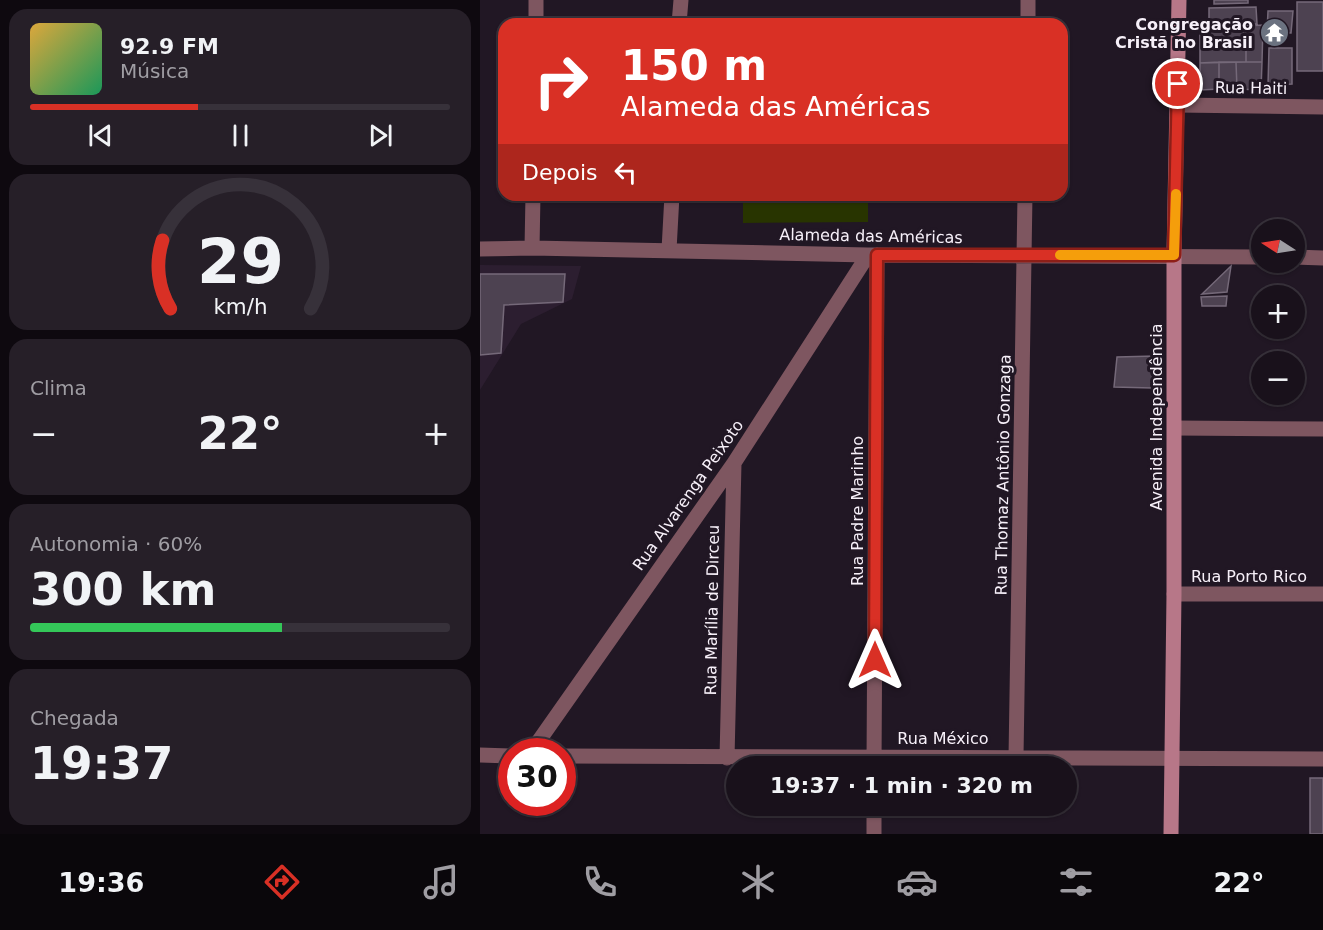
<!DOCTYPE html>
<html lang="pt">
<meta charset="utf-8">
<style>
:root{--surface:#19111b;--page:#261f28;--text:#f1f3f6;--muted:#9f9da3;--line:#37313a;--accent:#d93025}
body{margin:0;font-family:"DejaVu Sans",sans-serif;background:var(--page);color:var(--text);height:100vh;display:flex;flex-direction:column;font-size:22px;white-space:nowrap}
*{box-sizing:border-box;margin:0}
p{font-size:20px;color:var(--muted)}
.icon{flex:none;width:33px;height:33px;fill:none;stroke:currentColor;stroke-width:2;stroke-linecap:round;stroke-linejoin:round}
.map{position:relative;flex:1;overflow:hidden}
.panel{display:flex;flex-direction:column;gap:9px;padding:9px;background:#0e090f;width:480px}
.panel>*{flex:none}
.banner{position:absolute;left:18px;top:18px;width:570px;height:183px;border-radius:18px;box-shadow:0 2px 4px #0004,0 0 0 2px var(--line);background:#d93025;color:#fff;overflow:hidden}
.needle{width:39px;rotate:282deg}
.tools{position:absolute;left:771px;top:219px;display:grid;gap:12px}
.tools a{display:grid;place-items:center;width:54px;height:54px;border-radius:50%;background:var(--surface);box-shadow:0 2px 4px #0004,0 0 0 2px var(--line);font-size:30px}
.speed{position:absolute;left:18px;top:738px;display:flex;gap:12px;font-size:30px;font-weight:700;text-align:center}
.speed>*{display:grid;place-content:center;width:78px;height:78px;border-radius:50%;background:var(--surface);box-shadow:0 2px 4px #0004,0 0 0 2px var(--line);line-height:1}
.speed .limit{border:9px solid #d22;background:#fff;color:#111}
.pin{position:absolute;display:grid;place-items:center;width:51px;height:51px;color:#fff;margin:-26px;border:3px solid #fff;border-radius:50%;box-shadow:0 2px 6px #0007}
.me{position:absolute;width:66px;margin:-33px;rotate:0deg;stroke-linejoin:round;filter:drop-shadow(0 0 4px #0008)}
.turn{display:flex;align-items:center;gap:21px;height:126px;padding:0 24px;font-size:27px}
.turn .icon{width:78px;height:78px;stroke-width:2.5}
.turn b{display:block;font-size:42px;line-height:51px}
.then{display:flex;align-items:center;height:57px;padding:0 24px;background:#0003;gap:12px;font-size:22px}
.big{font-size:45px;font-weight:700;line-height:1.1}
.panel .widget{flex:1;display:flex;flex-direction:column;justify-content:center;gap:9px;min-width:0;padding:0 21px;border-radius:18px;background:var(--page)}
.panel .dial{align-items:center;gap:0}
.dial svg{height:156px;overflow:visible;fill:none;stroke:var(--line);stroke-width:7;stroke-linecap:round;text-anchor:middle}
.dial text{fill:var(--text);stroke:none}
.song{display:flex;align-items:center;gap:18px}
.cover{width:72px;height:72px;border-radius:9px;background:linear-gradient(135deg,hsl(40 70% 55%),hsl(150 70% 35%))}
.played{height:6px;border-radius:3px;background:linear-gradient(90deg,var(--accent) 40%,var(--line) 40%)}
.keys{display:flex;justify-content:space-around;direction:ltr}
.heat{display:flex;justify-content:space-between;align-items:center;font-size:33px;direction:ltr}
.charge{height:9px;border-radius:4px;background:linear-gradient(90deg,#34c759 60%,var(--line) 0)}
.trip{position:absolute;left:246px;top:756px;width:351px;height:60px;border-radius:30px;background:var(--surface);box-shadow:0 2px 4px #0004,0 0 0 2px var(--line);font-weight:700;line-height:60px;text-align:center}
.dock{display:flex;height:96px;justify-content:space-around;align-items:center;background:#0a070b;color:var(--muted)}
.dock .icon{width:42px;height:42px}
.dock .selected{color:var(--accent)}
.dock b{font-size:27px;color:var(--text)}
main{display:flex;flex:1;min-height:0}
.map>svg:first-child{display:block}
.built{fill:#2c1e30}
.green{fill:#283400}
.building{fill:#4d4251;stroke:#756979;stroke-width:1.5}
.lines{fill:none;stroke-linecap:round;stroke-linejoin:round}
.street{stroke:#7e5660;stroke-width:15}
.secondary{stroke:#b77788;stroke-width:15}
.route-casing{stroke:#8d1f18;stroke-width:15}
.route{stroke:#d93025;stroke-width:10}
.slow{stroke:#f59e0b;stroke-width:10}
.labels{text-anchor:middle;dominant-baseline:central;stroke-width:6;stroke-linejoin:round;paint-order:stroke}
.poi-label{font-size:16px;font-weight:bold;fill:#f7f0f9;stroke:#211724;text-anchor:end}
.street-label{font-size:16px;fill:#f7f0f9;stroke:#211724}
</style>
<main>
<section class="panel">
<div class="widget">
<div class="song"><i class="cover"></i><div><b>92.9 FM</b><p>Música</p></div></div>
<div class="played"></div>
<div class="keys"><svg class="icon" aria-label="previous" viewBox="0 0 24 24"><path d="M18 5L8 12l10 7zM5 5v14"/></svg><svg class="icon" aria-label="pause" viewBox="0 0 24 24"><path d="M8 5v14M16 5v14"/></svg><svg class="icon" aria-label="next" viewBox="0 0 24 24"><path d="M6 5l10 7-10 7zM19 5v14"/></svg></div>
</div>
<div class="widget dial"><svg viewBox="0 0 100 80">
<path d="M14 69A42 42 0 1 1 86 69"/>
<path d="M14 69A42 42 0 0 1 10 34" stroke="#d93025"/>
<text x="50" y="56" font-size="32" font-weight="700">29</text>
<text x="50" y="72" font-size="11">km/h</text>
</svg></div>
<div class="widget"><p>Clima</p>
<div class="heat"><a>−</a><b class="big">22°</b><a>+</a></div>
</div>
<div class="widget"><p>Autonomia · 60%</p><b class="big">300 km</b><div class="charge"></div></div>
<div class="widget"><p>Chegada</p><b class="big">19:37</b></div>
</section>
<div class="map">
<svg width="843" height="834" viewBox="0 0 843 834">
<rect width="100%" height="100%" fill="#211724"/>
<!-- built -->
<path class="built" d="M0,265L101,266L92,299L41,324L0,390Z"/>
<!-- green -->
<path class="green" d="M263,195H388V222L263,223Z"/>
<!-- building -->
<path class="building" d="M734,0H768V3L734,4Z
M817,2H843V71H817Z
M776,7L777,24H729V8Z
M788,11H813L811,33L787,32Z
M783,25L782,62H766V26Z
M766,26V62L720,63V27Z
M789,48H812V84L788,85Z
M739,62V89L720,90V63Z
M739,62H756L757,89H739Z
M756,62H782L781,90L757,89Z
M751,266L747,292L722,294Z
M0,274H85L83,302L24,305L21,353L0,355Z
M747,296L746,306H722L721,297Z
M675,356L672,388L634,387L637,357Z
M830,778H843V834H830Z"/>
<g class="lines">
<!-- street -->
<path class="street" d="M56,24V0
M199,24L201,0
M548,24V0
M698,105L843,107
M52,248L53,195
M0,249L52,248L388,255L782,257
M189,250L192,195
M814,257L843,258
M695,428L843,429
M694,594H843
M51,752L254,463L388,255
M0,755L32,756
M82,756L843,759
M536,757L545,195
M247,758L254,463
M394,766L397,255
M394,834V806"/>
<!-- secondary -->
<path class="secondary" d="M691,834L694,594V255L699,0"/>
</g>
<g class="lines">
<defs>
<path id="route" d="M395,660L397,255H694L698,84"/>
</defs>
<!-- route casing -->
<use href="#route" class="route-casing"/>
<!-- route -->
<use href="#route" class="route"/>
<!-- slow -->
<path class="slow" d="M580,255H694L696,194"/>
</g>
<!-- icons -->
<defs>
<symbol id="temple-disc" viewBox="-11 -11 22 22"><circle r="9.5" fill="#6b7280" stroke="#211724"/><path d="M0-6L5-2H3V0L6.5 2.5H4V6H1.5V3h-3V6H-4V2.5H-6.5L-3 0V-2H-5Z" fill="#fff"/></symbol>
</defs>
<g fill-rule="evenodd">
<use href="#temple-disc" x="778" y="16" width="33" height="33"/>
</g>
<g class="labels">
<!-- poi labels -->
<g class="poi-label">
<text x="773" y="24">Congregação<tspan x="773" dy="18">Cristã no Brasil</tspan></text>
</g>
<!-- street labels -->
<g class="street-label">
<text transform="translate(771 88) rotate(1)">Rua Haiti</text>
<text transform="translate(391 236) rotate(1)">Alameda das Américas</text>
<text transform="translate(676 417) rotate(-90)">Avenida Independência</text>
<text transform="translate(523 475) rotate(-89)">Rua Thomaz Antônio Gonzaga</text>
<text transform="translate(208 495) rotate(-55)">Rua Alvarenga Peixoto</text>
<text transform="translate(377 511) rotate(-90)">Rua Padre Marinho</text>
<text x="769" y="576">Rua Porto Rico</text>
<text transform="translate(232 610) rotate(-89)">Rua Marília de Dirceu</text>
<text x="463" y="738">Rua México</text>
</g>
</g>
</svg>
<div class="tools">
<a><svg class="needle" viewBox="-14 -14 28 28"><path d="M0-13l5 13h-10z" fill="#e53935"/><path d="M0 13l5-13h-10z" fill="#9f9da3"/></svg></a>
<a>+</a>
<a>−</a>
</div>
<div class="speed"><div class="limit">30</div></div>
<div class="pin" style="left:698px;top:84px;background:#d93025"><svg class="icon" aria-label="arrive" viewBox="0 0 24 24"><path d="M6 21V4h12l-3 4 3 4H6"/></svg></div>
<svg class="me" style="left:395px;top:660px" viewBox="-20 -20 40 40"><path d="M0-17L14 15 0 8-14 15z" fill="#d93025" stroke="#fff" stroke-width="4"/></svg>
<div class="trip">19:37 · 1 min · 320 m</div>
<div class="banner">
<div class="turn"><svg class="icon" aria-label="right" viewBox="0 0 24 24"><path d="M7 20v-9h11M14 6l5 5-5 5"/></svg><div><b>150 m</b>Alameda das Américas</div></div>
<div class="then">Depois<svg class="icon" aria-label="left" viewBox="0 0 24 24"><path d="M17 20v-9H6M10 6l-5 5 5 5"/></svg></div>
</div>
</div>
</main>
<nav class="dock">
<b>19:36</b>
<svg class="icon selected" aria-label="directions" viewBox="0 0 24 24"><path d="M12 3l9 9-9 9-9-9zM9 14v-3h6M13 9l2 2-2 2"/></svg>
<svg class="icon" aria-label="music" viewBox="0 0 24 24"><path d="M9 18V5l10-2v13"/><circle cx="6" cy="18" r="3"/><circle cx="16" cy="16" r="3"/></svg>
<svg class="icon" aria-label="phone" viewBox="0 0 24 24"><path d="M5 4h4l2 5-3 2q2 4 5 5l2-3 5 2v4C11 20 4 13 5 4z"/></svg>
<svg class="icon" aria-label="climate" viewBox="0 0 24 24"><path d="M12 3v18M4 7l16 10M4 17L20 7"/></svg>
<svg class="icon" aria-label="car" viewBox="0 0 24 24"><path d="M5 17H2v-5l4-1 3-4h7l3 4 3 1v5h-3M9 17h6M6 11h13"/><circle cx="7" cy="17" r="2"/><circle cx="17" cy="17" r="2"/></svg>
<svg class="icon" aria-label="filters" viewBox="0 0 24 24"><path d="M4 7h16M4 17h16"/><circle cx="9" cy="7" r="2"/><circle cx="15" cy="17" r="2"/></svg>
<b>22°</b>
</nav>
